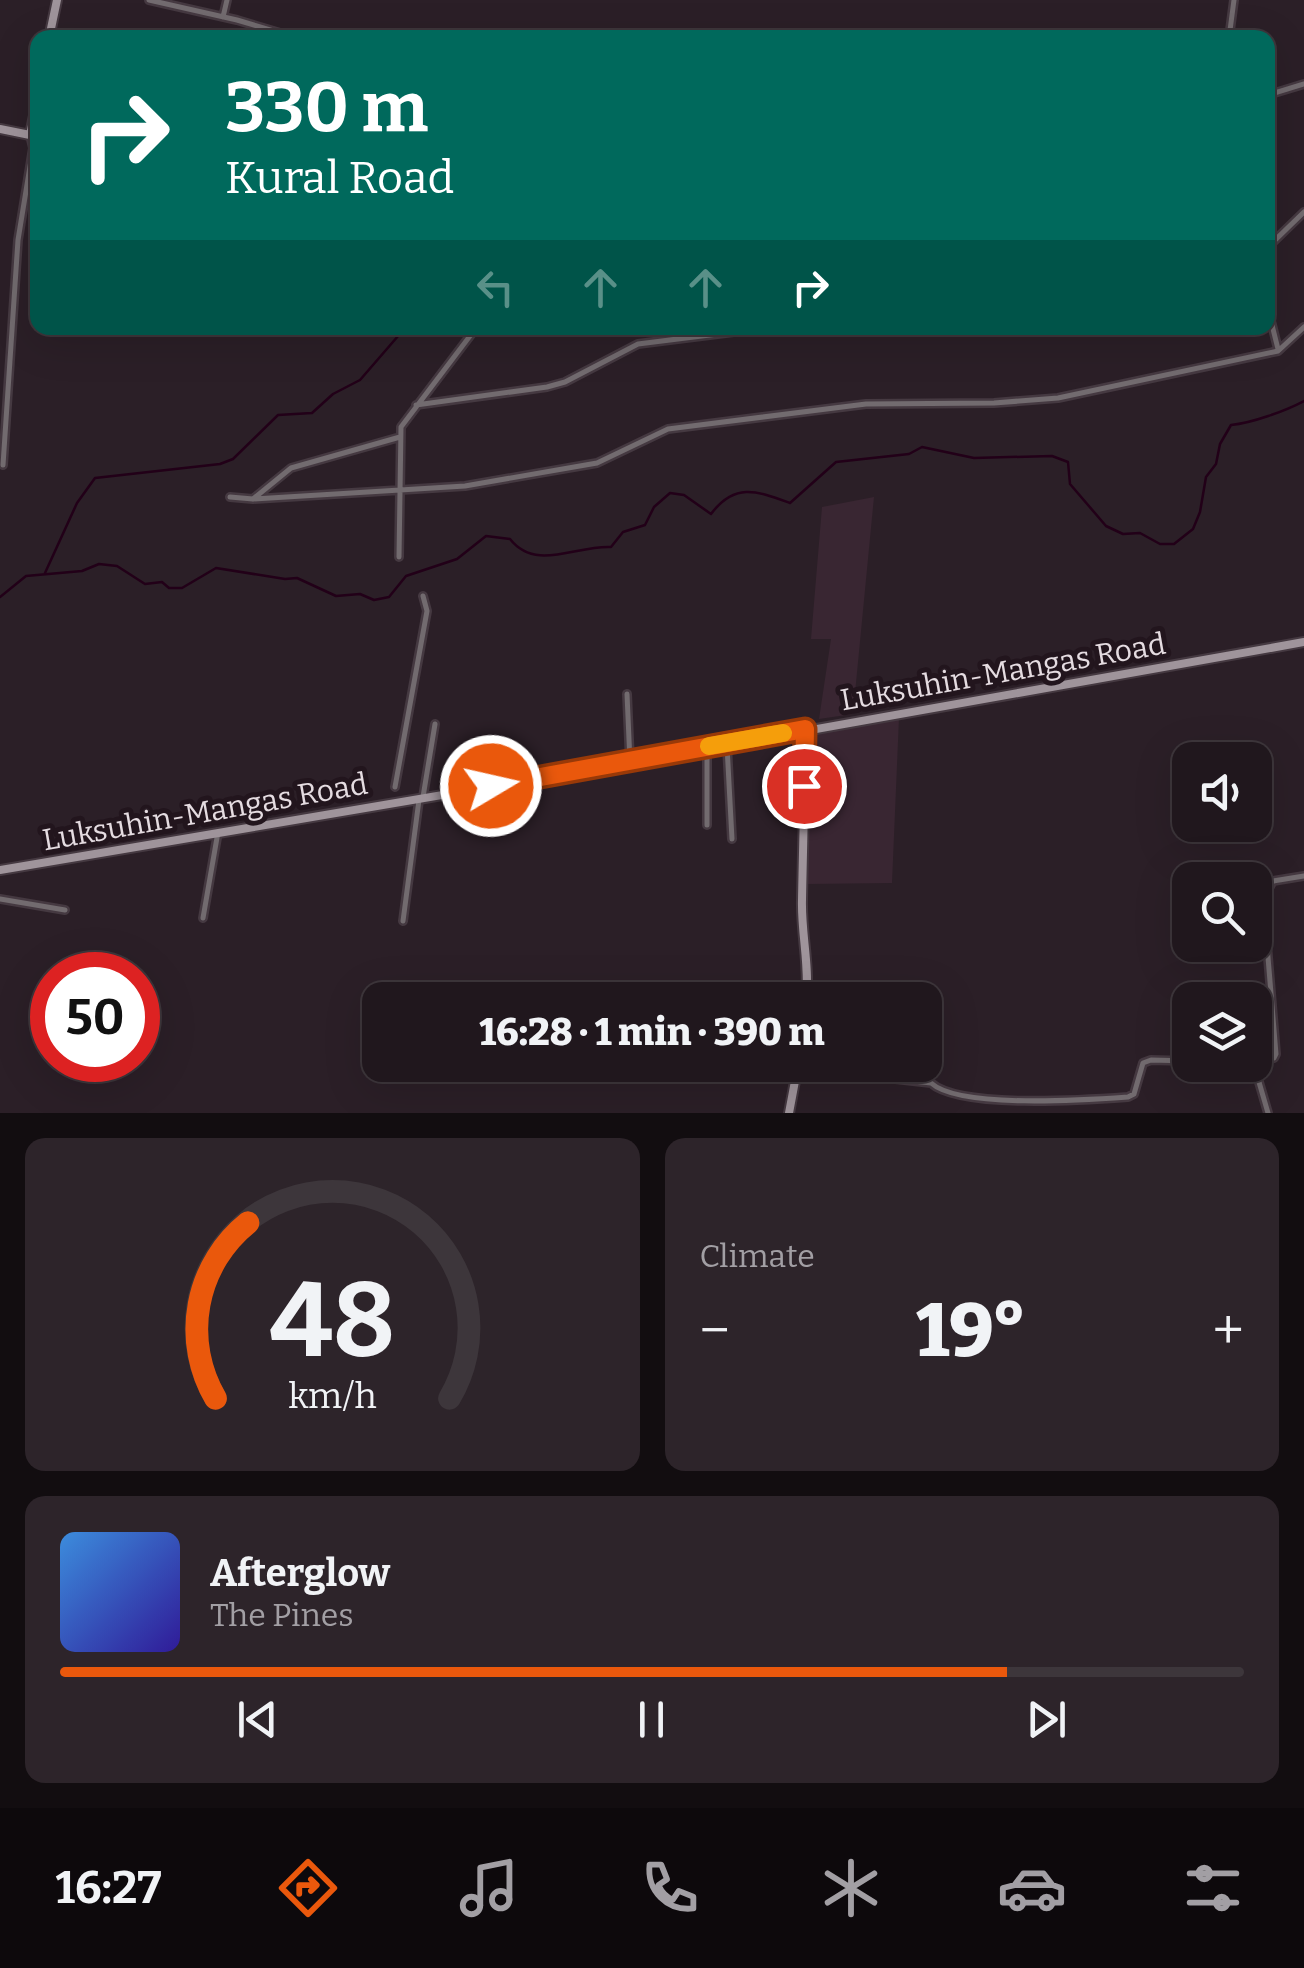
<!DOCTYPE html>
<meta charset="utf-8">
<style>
:root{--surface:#20171d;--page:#2d242a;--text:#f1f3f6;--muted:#a29fa4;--line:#3d363b;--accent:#ea580c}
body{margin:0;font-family:Bitter,serif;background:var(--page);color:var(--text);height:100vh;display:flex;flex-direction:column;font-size:38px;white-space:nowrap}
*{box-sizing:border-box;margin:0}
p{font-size:32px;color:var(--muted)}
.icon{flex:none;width:55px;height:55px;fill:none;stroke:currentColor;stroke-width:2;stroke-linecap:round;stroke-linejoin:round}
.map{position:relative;height:1113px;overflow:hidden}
.drawer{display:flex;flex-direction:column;gap:25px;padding:25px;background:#120d10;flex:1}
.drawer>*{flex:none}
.hud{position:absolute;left:30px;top:30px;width:1245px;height:305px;border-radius:20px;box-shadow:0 10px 40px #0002,0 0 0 2px var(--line);background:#00695c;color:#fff;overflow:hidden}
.fabs{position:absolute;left:1172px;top:742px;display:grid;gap:20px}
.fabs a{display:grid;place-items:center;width:100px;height:100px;border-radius:20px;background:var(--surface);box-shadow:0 10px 40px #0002,0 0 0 2px var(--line);font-size:50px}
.speed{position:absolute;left:30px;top:952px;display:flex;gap:20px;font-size:50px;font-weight:700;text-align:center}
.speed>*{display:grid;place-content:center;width:130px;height:130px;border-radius:50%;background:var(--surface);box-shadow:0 10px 40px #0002,0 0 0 2px var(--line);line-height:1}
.speed .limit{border:15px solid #d22;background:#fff;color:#111}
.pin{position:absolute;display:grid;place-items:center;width:85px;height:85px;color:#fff;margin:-42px;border:5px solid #fff;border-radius:50%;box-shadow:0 2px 10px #0007}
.me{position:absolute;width:110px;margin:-55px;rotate:81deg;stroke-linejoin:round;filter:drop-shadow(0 0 8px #0008)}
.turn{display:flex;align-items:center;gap:35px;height:210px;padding:0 30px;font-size:45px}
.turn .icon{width:130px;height:130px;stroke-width:2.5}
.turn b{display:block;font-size:70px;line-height:85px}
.lanes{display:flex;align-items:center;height:95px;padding:0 30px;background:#0003;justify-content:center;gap:50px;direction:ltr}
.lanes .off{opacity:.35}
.big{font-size:75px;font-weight:800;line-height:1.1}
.drawer .widget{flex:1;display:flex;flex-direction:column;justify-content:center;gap:15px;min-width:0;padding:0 35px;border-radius:20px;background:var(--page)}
.drawer .dial{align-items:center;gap:0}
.dial svg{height:260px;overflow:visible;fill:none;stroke:var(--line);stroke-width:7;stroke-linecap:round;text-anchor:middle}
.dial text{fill:var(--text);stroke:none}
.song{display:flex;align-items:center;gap:30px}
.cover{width:120px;height:120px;border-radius:15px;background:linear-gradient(135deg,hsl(210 70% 55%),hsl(250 70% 35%))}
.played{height:10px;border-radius:5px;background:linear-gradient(90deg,var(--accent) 80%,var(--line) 80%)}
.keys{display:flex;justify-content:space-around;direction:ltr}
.heat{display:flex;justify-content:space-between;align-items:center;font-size:55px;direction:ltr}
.drawer .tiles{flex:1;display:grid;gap:25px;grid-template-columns:1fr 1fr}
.widget:last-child{grid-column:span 2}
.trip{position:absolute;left:362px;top:982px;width:580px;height:100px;border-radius:20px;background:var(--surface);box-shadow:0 10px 40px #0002,0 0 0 2px var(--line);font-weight:800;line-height:100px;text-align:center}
.tabs{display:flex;height:160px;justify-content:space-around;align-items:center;background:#0d090c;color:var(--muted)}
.tabs .icon{width:70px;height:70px}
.tabs .selected{color:var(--accent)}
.tabs b{font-size:45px;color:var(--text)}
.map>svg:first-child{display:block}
.built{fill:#392632}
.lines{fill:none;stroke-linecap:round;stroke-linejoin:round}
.stream{stroke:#220018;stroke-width:2.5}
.street-casing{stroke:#453941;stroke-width:10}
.secondary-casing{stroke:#453941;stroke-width:12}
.street{stroke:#726b6f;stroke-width:5}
.secondary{stroke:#9f949b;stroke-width:8}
.route-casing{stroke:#983908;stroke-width:25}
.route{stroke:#ea580c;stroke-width:18}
.slow{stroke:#f59e0b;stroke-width:18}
.labels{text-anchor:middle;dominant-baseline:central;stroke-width:10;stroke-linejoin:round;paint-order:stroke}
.street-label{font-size:30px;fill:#e5dce1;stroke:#22151d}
</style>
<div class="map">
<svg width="1304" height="1113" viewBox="0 0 1304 1113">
<rect width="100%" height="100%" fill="#2b1f27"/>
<!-- built -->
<path class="built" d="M874,497L853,714L819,719L831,639H811L822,507Z
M899,718L892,883L808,884V731Z"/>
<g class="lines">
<!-- stream -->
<path class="stream" d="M45,573L77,503L95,478L220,464L233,459L278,415L312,413L333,394L360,380L405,328
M0,597L26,576L82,571L99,564L117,566L145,584L162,582L169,588H182L216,568L285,579L297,578L336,596L360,594L374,600L389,597L406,576L457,559L486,536L510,539C536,572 576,545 611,547L623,532L645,525L654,507L670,493L684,495L711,514C735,482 757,491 790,503L836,462L909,454L922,447L974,458L1052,456L1068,462L1070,484L1106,526L1123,534L1140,533L1160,544H1174L1193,529L1200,512L1206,477L1216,464L1220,444L1231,425C1252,423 1285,411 1304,401"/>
<defs>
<path id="street" d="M149,0L237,20L297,38
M223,17L227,0
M1229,38L1234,0
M1268,95L1304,84
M1268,247L1304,212
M1268,309L1278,349
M416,405L547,387L565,382L638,344L765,328
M3,465L18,240L33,148L30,135
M230,497L253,499L465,486L597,463L668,429L866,404L994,403L1058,398L1278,351L1304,327
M253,499L291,468L400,437
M399,557L401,427L476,328
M627,694L630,762
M727,746L732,839
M707,750V825
M395,787L427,611L423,596
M423,797L435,724
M0,899L65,910
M203,918L218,832
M403,921L419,800
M1255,1061L1274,1058L1276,1054L1266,933L1269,888L1273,881L1304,876
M1254,1065L1268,1113
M798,1068L931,1083C960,1109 1086,1100 1128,1097L1134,1094L1143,1063L1151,1060L1190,1061"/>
<path id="secondary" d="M49,38L57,0
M0,129L30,135L38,96
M805,729C805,786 803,843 802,900C801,934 810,966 806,1000
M0,870L525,781L1304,642
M789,1113L798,1065"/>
</defs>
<!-- street casing -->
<use href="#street" class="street-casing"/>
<!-- secondary casing -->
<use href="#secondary" class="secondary-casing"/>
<!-- street -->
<use href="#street" class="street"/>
<!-- secondary -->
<use href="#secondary" class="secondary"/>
</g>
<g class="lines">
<defs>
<path id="route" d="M491,786L805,729L804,786"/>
</defs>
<!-- route casing -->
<use href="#route" class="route-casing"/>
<!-- route -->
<use href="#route" class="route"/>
<!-- slow -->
<path class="slow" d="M709,746L783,733"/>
</g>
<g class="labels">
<!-- street labels -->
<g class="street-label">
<text transform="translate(1003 672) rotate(-10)">Luksuhin-Mangas Road</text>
<text transform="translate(205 812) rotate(-10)">Luksuhin-Mangas Road</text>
</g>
</g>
</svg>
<div class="fabs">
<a><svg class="icon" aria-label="sound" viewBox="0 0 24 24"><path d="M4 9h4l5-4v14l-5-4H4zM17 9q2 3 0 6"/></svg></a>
<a><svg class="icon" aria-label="search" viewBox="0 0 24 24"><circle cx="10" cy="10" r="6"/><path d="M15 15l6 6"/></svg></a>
<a><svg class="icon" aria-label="layers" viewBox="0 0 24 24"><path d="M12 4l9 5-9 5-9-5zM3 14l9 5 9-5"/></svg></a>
</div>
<div class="speed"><div class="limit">50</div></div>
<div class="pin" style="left:804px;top:786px;background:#d93025"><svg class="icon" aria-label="arrive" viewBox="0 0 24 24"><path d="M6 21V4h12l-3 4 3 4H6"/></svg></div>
<svg class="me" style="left:491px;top:786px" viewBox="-20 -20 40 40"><circle r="17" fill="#ea580c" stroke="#fff" stroke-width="3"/><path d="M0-11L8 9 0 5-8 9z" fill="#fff"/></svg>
<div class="trip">16:28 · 1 min · 390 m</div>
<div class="hud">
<div class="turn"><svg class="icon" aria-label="right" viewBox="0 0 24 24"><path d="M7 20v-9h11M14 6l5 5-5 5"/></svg><div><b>330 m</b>Kural Road</div></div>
<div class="lanes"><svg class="icon off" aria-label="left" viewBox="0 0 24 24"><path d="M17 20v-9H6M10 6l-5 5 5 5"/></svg><svg class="icon off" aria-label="ahead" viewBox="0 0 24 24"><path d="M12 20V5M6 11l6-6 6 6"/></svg><svg class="icon off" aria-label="ahead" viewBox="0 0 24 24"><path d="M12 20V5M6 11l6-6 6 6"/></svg><svg class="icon" aria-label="right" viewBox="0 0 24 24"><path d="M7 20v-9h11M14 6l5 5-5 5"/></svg></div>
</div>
</div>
<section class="drawer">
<div class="tiles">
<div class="widget dial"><svg viewBox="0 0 100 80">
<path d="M14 69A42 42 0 1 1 86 69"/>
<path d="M14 69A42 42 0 0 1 24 15" stroke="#ea580c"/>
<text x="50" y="56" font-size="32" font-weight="700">48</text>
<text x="50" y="72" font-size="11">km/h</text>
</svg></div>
<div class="widget"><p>Climate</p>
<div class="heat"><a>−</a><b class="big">19°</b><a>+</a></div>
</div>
<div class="widget">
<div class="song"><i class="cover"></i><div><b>Afterglow</b><p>The Pines</p></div></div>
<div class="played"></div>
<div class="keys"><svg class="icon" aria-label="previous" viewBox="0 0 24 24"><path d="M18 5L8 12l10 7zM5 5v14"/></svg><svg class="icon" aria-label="pause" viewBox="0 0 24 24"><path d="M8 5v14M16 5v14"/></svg><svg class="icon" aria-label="next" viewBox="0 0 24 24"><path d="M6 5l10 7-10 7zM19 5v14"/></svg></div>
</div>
</div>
</section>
<nav class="tabs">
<b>16:27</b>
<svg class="icon selected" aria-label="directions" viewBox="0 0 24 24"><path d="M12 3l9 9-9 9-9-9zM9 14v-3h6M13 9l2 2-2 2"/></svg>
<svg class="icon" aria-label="music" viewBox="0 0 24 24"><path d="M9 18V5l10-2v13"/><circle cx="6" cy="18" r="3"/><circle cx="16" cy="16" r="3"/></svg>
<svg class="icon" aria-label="phone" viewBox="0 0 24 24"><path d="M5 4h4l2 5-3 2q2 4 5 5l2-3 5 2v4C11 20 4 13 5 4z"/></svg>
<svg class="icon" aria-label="climate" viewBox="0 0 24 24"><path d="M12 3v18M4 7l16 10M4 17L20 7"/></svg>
<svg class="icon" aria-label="car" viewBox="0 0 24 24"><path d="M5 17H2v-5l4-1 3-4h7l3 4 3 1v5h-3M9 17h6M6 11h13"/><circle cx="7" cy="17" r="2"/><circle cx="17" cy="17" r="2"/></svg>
<svg class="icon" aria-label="filters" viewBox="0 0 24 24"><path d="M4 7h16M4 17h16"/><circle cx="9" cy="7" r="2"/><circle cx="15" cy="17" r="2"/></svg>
</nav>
